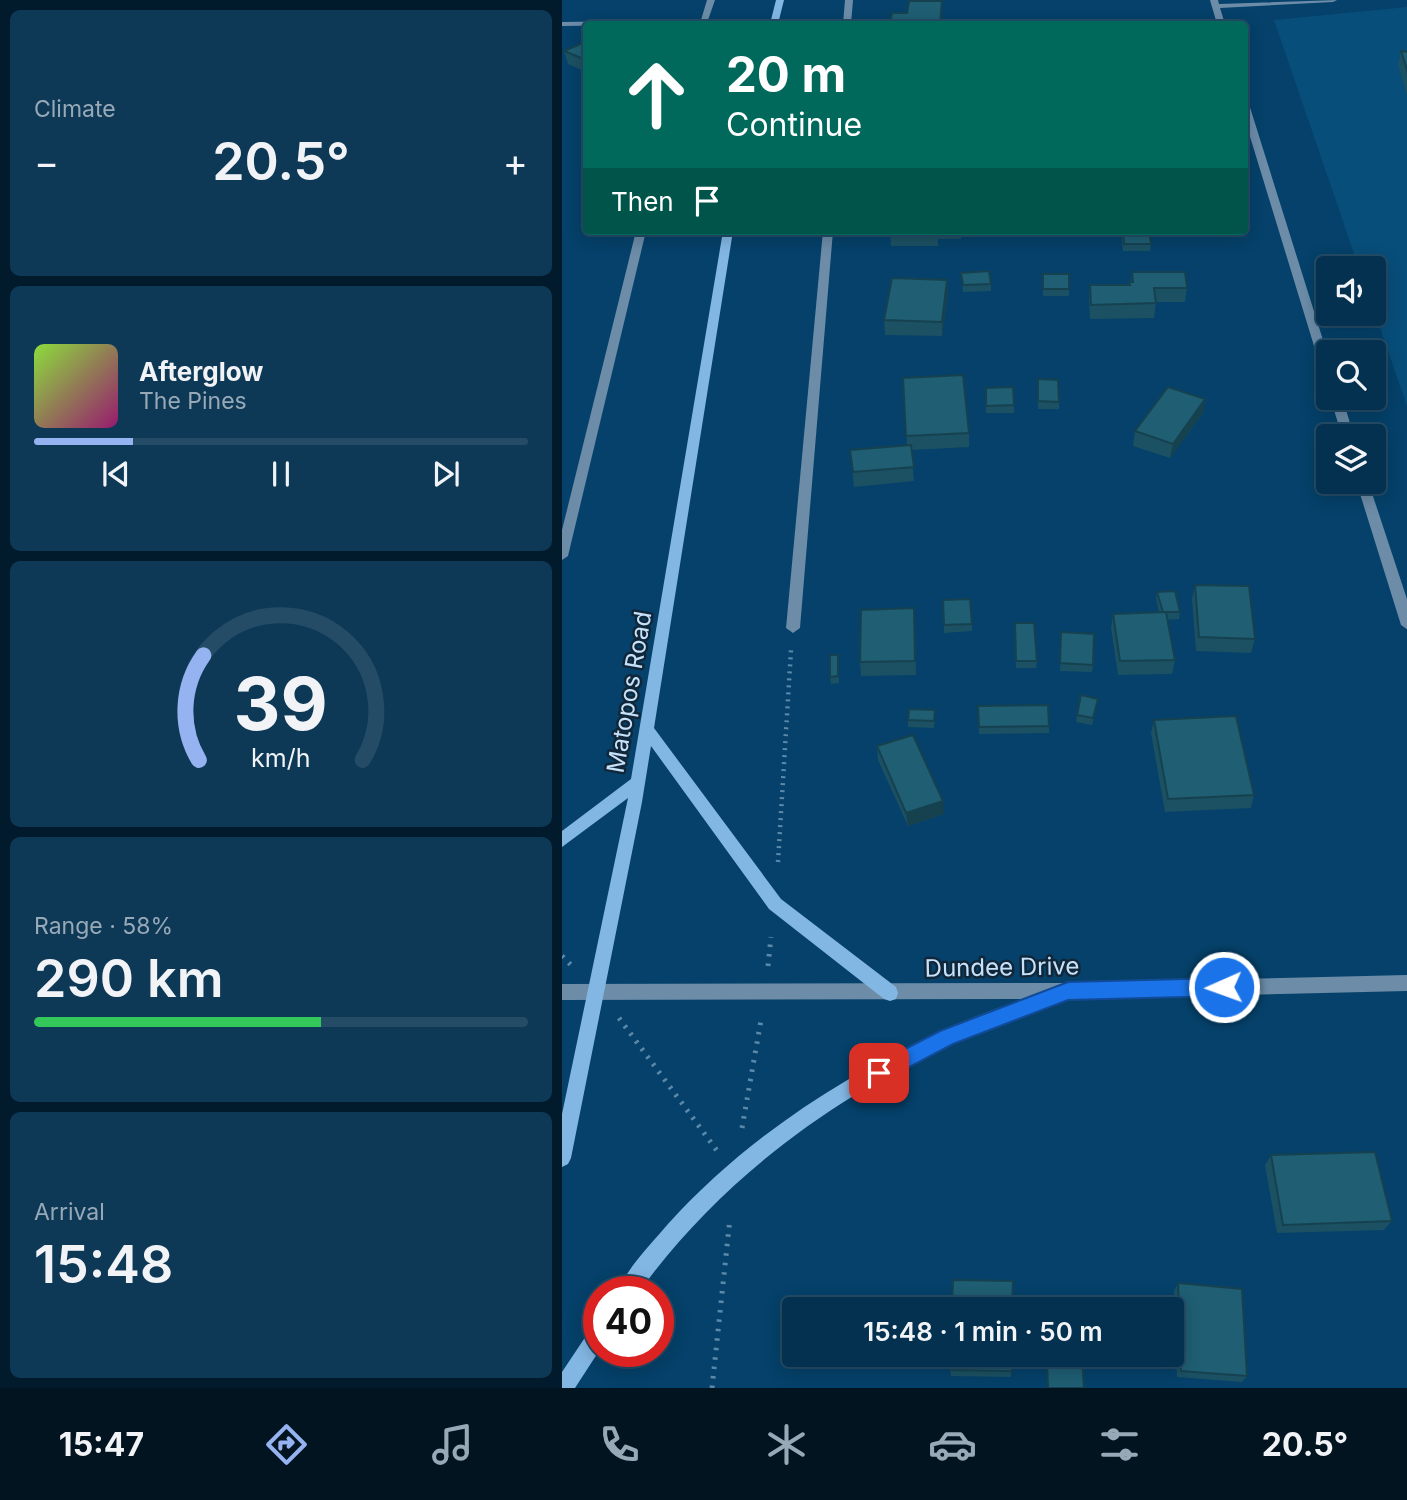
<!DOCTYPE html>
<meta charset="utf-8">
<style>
:root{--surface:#043150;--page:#0d3957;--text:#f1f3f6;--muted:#97a9b7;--line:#254c67;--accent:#95b2f1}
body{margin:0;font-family:Inter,sans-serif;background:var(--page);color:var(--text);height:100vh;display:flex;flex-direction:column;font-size:26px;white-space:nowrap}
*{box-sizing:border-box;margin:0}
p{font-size:23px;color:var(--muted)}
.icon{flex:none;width:38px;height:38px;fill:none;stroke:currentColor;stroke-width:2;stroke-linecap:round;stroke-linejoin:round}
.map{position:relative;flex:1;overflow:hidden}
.drawer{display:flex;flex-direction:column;gap:10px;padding:10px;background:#021b2c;width:562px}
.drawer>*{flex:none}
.top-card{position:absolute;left:21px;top:21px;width:665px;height:214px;border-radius:7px;box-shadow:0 4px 18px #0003,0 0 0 2px var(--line);background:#00695c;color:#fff;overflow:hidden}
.buttons{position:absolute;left:754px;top:256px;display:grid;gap:14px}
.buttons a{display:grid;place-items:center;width:70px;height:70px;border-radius:7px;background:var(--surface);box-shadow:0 4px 18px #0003,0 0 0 2px var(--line);font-size:35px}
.speed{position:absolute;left:21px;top:1276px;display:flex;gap:14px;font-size:35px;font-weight:700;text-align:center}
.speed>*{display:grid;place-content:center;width:91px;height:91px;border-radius:50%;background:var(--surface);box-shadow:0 4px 18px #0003,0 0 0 2px var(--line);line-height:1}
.speed .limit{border:10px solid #d22;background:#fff;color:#111}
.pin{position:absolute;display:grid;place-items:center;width:60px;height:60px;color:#fff;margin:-30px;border-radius:14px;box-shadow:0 4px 10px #0006}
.me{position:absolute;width:77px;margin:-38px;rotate:268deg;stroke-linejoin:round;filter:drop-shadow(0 0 5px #0008)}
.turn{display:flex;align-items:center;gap:24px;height:147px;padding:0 28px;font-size:32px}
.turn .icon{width:91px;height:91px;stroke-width:2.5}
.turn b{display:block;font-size:49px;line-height:60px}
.then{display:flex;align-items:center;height:66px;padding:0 28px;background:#0003;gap:14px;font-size:26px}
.big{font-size:52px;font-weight:600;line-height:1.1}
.drawer .widget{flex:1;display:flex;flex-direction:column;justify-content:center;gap:10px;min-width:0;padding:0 24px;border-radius:10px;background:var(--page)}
.drawer .dial{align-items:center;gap:0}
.dial svg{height:182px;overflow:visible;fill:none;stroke:var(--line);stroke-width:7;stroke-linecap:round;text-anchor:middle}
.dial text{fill:var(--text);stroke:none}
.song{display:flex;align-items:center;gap:21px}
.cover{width:84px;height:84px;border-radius:10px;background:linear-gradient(135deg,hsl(90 70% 55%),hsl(320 70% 35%))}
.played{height:7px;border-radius:4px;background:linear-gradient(90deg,var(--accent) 20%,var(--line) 20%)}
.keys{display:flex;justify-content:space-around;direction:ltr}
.heat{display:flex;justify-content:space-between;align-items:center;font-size:38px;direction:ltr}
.charge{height:10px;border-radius:5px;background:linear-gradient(90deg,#34c759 58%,var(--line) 0)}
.trip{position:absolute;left:220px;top:1297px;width:402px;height:70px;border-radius:7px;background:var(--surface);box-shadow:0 4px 18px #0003,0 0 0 2px var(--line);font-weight:600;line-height:70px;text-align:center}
.tab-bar{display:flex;height:112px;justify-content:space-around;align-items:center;background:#021420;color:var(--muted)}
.tab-bar .icon{width:49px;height:49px}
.tab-bar .active{color:var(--accent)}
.tab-bar b{font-size:32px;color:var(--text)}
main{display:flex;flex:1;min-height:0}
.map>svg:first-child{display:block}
.built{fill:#084e7a}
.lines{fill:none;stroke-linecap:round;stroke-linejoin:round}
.path-far1{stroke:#5b89aa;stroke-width:4.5;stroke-dasharray:2 5;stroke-linecap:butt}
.path{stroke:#5b89aa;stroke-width:5;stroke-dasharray:2.5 7;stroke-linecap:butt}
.minor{fill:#6c8ca8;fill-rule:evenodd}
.tertiary{fill:#6c8ca8;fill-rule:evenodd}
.secondary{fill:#83b7e3;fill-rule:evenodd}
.wall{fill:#1b5163}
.shaded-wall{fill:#164250}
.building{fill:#1f5e73;stroke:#164250;stroke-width:2}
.route{fill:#1a73e8;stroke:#114b97;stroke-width:2}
.labels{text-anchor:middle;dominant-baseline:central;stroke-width:5;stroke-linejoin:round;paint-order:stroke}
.street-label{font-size:24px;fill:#c6e1fa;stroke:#112739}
</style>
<main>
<section class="drawer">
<div class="widget"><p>Climate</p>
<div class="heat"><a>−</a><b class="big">20.5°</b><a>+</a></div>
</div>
<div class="widget">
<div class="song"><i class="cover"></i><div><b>Afterglow</b><p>The Pines</p></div></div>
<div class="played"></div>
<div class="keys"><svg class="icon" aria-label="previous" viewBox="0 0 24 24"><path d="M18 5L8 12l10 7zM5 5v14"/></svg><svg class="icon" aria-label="pause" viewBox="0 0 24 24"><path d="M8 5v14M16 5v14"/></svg><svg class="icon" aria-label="next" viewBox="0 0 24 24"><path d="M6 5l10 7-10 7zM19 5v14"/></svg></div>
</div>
<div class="widget dial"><svg viewBox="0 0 100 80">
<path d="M14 69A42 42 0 1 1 86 69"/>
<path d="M14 69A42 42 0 0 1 16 23" stroke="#95b2f1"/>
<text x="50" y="56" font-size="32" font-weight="700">39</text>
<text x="50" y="72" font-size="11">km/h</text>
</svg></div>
<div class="widget"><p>Range · 58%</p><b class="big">290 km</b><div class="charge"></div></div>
<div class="widget"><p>Arrival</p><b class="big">15:48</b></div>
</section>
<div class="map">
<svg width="846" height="1388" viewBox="0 0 846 1388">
<rect width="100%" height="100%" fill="#05416a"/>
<!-- built -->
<path class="built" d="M845,7V406L812,310V268H797L712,20Z"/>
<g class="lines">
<!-- path-far1 -->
<path class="path-far1" d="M216,862L229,650"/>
<!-- path -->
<path class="path" d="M0,956L9,965
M206,966L209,937
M57,1018L156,1152
M180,1128L199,1020
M150,1388L168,1218"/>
<!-- minor -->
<path class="minor" d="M145,0H153L146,20L213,19L217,21L213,23L0,26V22L139,20Z
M283,0H291L289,24H281Z
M648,0H656L657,4L775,0L771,2L658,8L663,24H655Z
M682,99L686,101L766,356V375L760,372L682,117Z
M74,231H84L6,556L0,560V530Z
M261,231H271L238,628L231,633L224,628Z
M768,397H780L792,436H780Z
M794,481H806L846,602V630L839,625Z"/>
<!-- tertiary -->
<path class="tertiary" d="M846,975V991L506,999L0,1000V984L506,983Z"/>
<!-- secondary -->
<path class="secondary" d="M214,0H222L216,24H208Z
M161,231H171L92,728L219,899L334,987L336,993L334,999L328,1001L322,999L207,909L89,746L80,802L9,1158L6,1164L0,1167V1114L66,798L0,847V831L69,779Z
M506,983L512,986L514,991L512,996C472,1012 431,1025 392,1043C269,1098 156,1182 77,1292H55C66,1267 89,1244 106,1224C181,1141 277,1078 377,1032C419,1013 463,999 506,983Z
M37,1324V1351L13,1388H0V1372L30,1327Z"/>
</g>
<!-- wall -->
<path class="wall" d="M24,42V72L6,64L2,51Z
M839,51L846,52V99L836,65Z
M328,231H399V239H376V246H329Z
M559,231H587L589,244L588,251H561Z
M570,272L625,288L623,302H594L592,318L528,319L527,299L528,285H567L569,282Z
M399,273L429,284V291L401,292Z
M481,274L507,289V296H481Z
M385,280L386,294L380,336L323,335L322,320Z
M341,378L407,433V447L349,450L352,481L292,487L288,450L345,446Z
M476,379L497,402V409H476Z
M424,388L452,405V413H424Z
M643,399L641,413L608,458L571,446L573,431Z
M633,585L693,639L689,653L634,651L630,599Z
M595,592L618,612L617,619L605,620L613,660L610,674L556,675L549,628L551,614L597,612L594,599Z
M381,600L410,624V631L382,633Z
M353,622L354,675L299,676L298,662Z
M453,623L475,661L474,668H454Z
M499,632L531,665L530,672L498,671Z
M276,655L277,683L269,684L268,677Z
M416,706L487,726V733L417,734Z
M535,706L530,725L514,722L515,715Z
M373,717L372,728L346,727V720Z
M592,720L692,795L689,808L603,812L589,733Z
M315,746L382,814L346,826L316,760Z
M709,1155L830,1221L822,1230L715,1233L703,1165Z
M616,1283L685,1376L680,1382L615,1377L612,1291Z
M450,1354L449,1377L389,1376L388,1370Z"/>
<!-- shaded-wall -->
<path class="shaded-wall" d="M385,280L386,294L380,336V322Z
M643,399L641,413L608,458L611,444Z
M381,801L382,814L346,826L344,813Z"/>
<!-- building -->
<path class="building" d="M347,1H380L378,24H328L330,13H345Z
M561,22H580V24H562Z
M23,42H24V60L2,51Z
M839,51L846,52V73Z
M328,231H376V232Z
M561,231H587L589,244H562Z
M427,271L429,284L401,285L399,273Z
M570,272H623L625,288H592L594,303L529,305L528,285H568L567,282H571Z
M481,274H507V289H481Z
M330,278L385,280L380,322L322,320Z
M401,375L407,433L344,436L341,378Z
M476,379L496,380L497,402L476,401Z
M451,387L452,405L424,406V388Z
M606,387L643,399L611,444L573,431Z
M349,445L352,467L291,472L288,450Z
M633,585L687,586L693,639L637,637Z
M613,591L618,612H601L595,592Z
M408,599L410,624L382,625L381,600Z
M352,608L353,661L298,662L299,610Z
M604,612L613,660L558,661L551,614Z
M453,623H472L475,661H454Z
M499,632L532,634L531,665L498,663Z
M268,655H276V676L268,677Z
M519,695L536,699L531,718L515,715Z
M486,705L487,726L417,727L416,706Z
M347,709L373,710L372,721L346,720Z
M674,716L692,795L606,799L592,720Z
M351,735L381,801L344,813L315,746Z
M813,1152L830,1221L721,1225L709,1155Z
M391,1280L451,1281L450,1309H390Z
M616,1283L680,1289L685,1376L619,1371Z
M389,1354H450V1371L388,1370Z
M520,1360L522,1388H486L485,1361Z"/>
<!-- route -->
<path class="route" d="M662,978L669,981L672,987L669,993L662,996L506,1000L391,1044L317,1083L310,1080L308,1073L310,1066L378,1031L506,982Z"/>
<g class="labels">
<!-- street labels -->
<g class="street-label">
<text transform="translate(67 692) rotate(-80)">Matopos Road</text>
<text transform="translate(440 967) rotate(-1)">Dundee Drive</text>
</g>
</g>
</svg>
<div class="buttons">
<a><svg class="icon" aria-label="sound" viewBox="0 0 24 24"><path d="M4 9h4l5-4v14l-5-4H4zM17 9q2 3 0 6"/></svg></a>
<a><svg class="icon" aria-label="search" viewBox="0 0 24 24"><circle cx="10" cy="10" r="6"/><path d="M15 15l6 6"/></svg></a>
<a><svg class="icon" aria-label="layers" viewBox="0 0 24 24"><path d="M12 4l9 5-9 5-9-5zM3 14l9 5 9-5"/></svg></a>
</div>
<div class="speed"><div class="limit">40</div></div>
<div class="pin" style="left:317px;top:1073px;background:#d93025"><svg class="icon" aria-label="arrive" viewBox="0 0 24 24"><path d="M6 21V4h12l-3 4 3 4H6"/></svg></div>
<svg class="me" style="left:662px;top:987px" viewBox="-20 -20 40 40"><circle r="17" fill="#1a73e8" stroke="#fff" stroke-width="3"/><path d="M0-11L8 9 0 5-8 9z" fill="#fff"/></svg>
<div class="trip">15:48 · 1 min · 50 m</div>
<div class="top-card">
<div class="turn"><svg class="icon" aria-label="ahead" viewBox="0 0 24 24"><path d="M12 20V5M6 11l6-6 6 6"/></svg><div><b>20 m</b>Continue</div></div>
<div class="then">Then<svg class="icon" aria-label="arrive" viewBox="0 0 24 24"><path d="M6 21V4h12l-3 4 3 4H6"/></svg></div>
</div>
</div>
</main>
<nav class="tab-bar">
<b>15:47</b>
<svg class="icon active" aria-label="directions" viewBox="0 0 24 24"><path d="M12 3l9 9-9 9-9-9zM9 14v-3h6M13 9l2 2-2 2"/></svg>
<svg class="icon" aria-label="music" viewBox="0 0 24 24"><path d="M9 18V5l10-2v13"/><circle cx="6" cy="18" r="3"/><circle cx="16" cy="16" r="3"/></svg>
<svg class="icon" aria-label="phone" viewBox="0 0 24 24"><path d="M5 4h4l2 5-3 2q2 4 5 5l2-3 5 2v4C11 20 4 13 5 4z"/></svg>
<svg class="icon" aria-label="climate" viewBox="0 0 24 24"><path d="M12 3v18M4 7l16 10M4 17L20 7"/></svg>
<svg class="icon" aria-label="car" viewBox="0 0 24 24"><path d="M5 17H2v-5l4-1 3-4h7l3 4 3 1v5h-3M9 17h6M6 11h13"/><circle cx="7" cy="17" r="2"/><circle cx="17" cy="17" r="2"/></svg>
<svg class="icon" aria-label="filters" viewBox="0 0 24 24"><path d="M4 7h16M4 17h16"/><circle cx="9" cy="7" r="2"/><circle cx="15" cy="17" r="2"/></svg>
<b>20.5°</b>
</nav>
